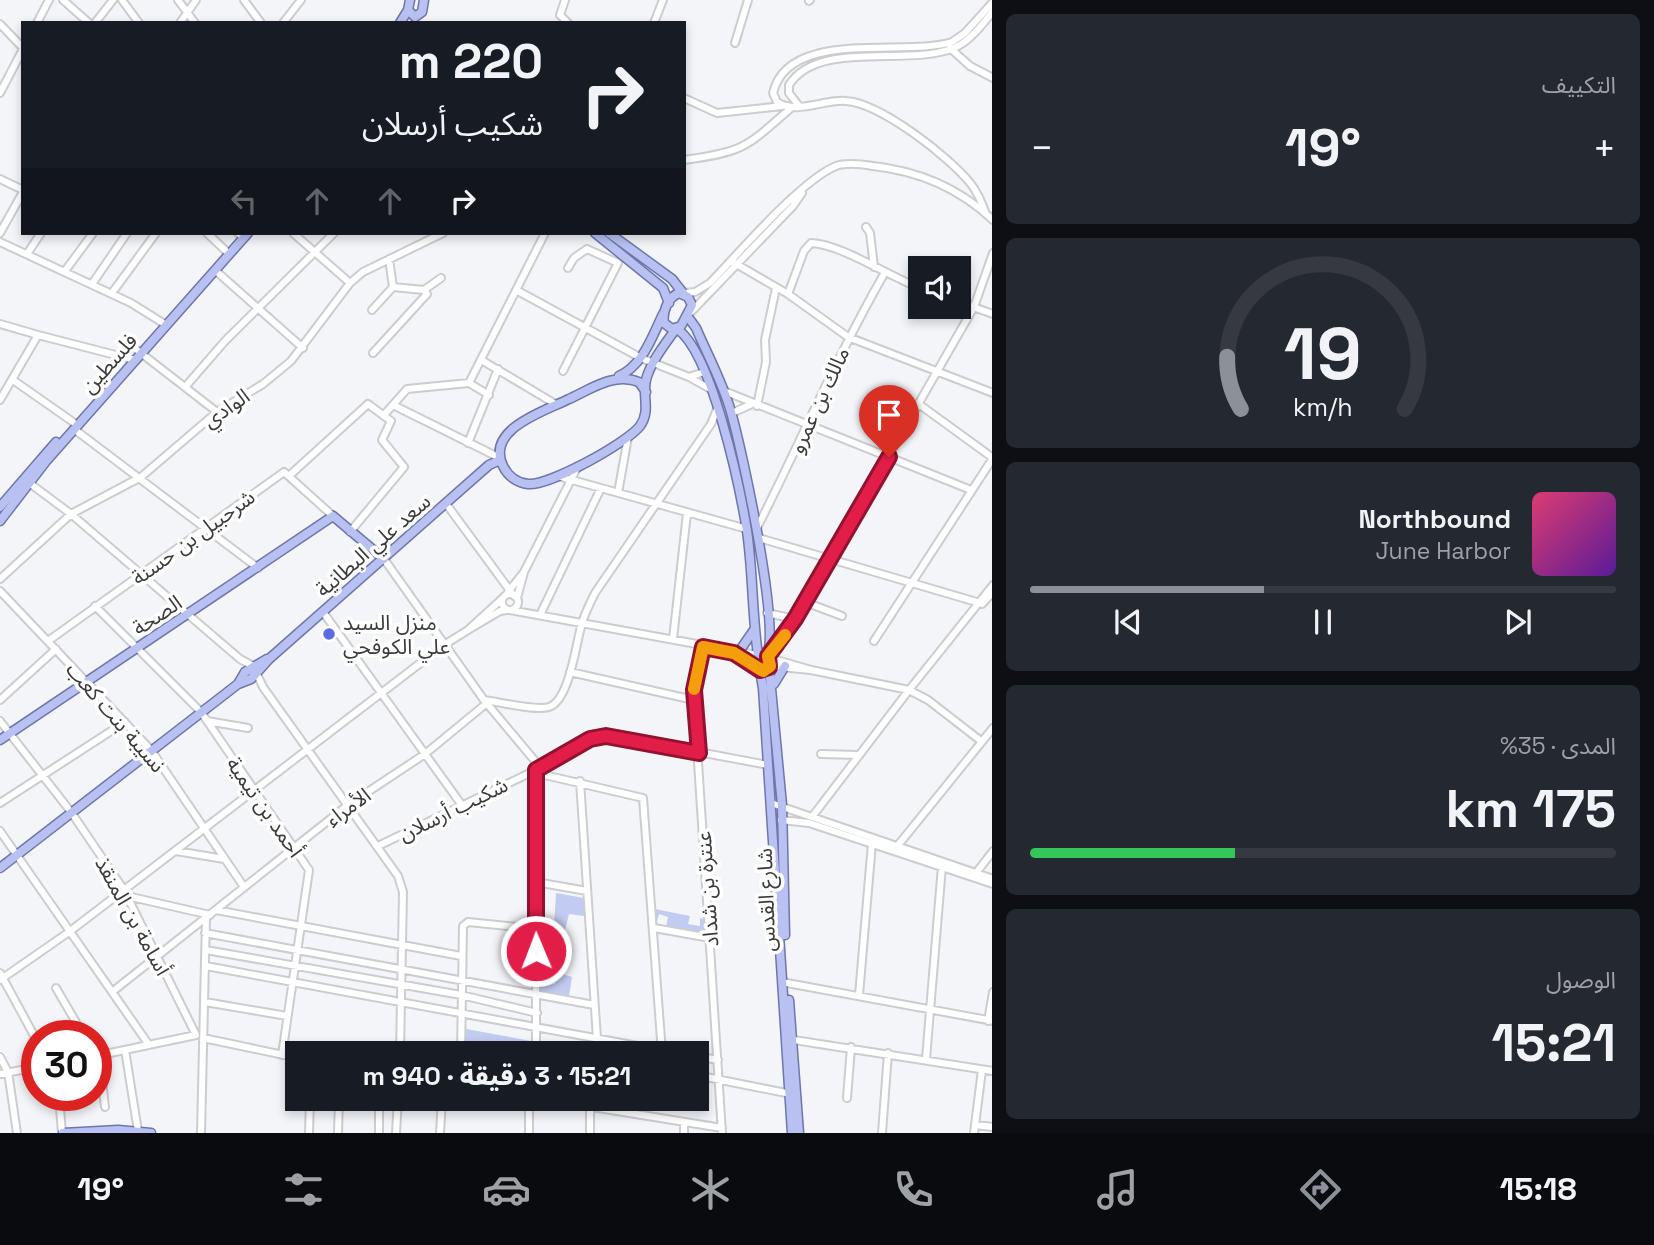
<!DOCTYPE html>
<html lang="ar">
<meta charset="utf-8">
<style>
:root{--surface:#171b24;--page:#242831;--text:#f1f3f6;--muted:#9ea1a6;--line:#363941;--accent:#8c9099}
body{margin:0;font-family:"Space Grotesk","Noto Sans Arabic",sans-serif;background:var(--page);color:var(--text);direction:rtl;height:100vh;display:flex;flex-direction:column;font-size:26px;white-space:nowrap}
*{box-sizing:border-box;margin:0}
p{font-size:23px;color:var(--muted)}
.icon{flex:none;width:38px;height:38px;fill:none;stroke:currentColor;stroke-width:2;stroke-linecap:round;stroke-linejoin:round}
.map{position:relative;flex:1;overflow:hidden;direction:ltr}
.drawer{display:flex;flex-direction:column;gap:14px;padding:14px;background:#0d0f14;width:662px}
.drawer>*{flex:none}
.hud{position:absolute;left:21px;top:21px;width:665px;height:214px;border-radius:0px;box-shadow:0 4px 10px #0003;direction:rtl;background:#171b24;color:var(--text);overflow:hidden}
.buttons{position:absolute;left:908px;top:256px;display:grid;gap:14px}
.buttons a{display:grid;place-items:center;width:63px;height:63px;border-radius:0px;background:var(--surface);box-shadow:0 4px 10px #0003;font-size:35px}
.speed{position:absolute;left:21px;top:1020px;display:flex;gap:14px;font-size:35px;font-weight:700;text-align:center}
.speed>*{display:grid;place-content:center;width:91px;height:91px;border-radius:50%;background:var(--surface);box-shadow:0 4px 10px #0003;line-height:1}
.speed .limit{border:10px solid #d22;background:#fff;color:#111}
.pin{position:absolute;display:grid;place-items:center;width:60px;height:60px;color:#fff;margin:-72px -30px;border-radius:50% 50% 50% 0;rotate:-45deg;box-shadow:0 0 7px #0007}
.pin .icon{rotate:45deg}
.me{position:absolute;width:77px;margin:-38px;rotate:359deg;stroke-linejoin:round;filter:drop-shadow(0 0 5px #0008)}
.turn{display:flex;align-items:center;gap:24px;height:147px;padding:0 28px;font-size:32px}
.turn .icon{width:91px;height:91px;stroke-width:2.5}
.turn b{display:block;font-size:49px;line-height:60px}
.lanes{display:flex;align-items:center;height:66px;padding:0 28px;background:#0003;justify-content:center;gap:35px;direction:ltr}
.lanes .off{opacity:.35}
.big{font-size:52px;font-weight:800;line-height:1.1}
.drawer .card{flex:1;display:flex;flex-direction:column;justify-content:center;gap:10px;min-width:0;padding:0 24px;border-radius:10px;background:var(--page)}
.drawer .dial{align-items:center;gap:0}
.dial svg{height:182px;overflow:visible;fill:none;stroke:var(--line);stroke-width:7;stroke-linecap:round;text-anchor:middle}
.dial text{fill:var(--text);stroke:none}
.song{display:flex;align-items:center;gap:21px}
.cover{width:84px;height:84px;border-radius:10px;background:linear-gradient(135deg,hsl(340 70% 55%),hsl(270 70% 35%))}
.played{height:7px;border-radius:4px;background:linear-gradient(90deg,var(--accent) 40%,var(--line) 40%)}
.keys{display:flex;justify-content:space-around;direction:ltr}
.heat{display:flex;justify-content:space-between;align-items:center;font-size:38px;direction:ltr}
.charge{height:10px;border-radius:5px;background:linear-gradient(90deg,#34c759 35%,var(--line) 0)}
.trip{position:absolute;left:285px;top:1041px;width:424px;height:70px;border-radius:0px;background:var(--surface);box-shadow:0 4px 10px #0003;font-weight:800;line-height:70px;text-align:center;direction:rtl}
.dock{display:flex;height:112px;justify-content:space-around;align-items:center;background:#090b0e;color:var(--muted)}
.dock .icon{width:49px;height:49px}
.dock .on{color:var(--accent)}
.dock b{font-size:32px;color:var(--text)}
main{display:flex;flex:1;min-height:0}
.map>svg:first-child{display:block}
.green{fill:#c2cbf1}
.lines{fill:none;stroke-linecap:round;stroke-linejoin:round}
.minor-casing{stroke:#cccdd1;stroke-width:10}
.major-casing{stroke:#6d77ac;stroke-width:11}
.minor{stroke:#fff;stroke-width:6}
.major{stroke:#b8c1f1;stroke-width:8}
.route-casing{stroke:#92132f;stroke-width:18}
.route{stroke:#e11d48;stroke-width:12}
.slow{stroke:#f59e0b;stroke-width:12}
.poi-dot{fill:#5d6be2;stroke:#fff;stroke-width:2.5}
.labels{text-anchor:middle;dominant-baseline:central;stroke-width:7;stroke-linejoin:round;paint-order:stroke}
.street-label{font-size:21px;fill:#3b3b3d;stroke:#fff}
.poi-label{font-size:21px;fill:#3b3b3d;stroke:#fff;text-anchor:start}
</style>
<main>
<section class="drawer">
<div class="card"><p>التكييف</p>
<div class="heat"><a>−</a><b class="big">19°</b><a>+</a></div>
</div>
<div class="card dial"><svg viewBox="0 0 100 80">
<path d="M14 69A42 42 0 1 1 86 69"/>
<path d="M14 69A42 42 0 0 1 8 46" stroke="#8c9099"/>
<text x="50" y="56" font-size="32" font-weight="700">19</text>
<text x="50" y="72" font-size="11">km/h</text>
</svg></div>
<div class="card">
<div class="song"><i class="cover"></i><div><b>Northbound</b><p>June Harbor</p></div></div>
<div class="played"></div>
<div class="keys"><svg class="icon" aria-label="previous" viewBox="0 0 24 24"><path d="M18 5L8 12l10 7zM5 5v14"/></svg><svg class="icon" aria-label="pause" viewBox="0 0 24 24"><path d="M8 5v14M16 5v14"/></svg><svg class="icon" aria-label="next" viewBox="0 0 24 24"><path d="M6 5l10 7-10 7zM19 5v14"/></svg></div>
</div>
<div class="card"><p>المدى · 35%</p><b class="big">175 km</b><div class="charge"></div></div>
<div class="card"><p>الوصول</p><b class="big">15:21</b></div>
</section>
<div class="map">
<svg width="993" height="1133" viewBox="0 0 993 1133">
<rect width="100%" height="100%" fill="#f4f5f9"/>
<!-- green -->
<path class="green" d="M556,893L584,898V916L569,914L562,942L570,943L563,974L572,977L569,996L540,991V982L555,984L557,959L540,955L539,925L554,927Z
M655,909L690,916L688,924L700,926V918L705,919L707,936L666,928L668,917L659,914L656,925Z
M466,1029L531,1041V1053H466Z"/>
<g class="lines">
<defs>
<path id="minor" d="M63,0L89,23
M122,0L139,23
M178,0L195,23
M244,0L261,23
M565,0L560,15L568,23
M809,1L810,0
M37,23L49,0
M95,23L113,0
M180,23L196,0
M283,23L301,0
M654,23L663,0
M0,24L23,48
M735,43L748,0
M950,48L970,66L993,78
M0,93L23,49
M684,98L717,113L782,106
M799,106L789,93V85C818,39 908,67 954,48C970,41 982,25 993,11
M684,160C745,152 746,147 791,108
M0,179L23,190
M986,214C982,203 978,193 971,184C950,157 880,103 846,101C824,99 797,115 777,102L773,93C788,28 905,57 952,42L965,33L993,2
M866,227L870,233L874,267
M0,233L23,192
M207,233L226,251
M238,233L240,235
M293,233L350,283
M0,242L131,303L163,323
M27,254L41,233
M731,261L788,294L848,337L993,393
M65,271L93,233
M216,271L303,348
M92,284L127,233
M393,287L424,290L441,278
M516,290L641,358L689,377
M112,293L156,233
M685,293L695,292L710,283C739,253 800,181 836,166C847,162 861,164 873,166C919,171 959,188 993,220
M788,294L804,251L811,243C841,244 890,277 920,288
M959,302L993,314
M372,310L393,287L389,259
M691,312L793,206L802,193
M0,324L38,335
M137,350L217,412
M373,353L427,294L424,290
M483,361L557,405
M563,371L618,263L587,249L574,258L568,268
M704,372L689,377L712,390
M13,380L73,422
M469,383L489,395
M186,386L225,341L334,233
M724,391L971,490
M0,400L38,335L135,360
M393,405L500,458
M920,405L993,458
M757,406L766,362L765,340L776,288
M732,413L752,404
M384,415L407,389L469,383L545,233
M74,429L258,568
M468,443L498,369
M290,475L368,404L391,421L382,440L404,467L350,532
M558,476L747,529
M28,482L71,514L240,659L253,666L263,687L398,876L403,892L400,1054
M618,493L628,437
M447,505L514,596
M757,528C800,443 837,356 884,274
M759,538L980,603
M384,559L484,700L540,767
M524,572L578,466
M0,579L71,514L141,477L217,412L263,384L291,361L350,283L363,272L443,233
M0,591L151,750L244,887
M508,592L524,572L517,598
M502 602a8 8 0 1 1 16 0a8 8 0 1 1-16 0Z
M503,598L468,630L500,611L507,610
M805,602L842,616
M982,604L993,592
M95,606L201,712L309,870L282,1055
M510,610L757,655
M323,612L461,804
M767,613L795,619
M540,615L601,488
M673,639L687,513
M48,641L284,472L333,516
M874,641L993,458
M703,647L694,700L722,1133
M768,656L795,619L974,307L993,253
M770,658L811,670
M770,666L811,670L909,690L993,585
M570,672L694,700
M0,700L56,649
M484,700C500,702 536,711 549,707C570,700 576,642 582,623C585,613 590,603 595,593L711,424L718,407
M0,721L71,812L124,890L196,1035
M207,721L248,728
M821,754L858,755
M536,770V1054
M536,773L643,798L662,1053
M580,781L598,1054
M0,803L125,722
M771,803L993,879
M812,817L909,690L928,700L981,741
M781,820L809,823L993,884
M0,831L149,1045
M378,846L536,770L590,739L619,737L768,765
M895,849L993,728
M176,851L224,859
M976,873L993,851
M536,882L587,891
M127,896L210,915
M216,910L461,956
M654,928L710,938
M205,933L594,1005
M206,950L461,995L537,1013
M206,966L681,1054
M0,973L37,1041
M0,980L69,932L444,645L468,630
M787,983L993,1021
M56,988L84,1036
M112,992L348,805L425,754L487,703
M859,995L872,843
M205,1002L287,1016
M988,1021L993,992
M203,1038L298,1058
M794,1040L993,1071
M125,1050L138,1131
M461,1054L463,926L468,922L536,929
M99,1055L105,1107
M96,1056L196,1035
M696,1056L718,1060
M0,1057L8,1072L17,1133
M926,1059L942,866
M0,1074L37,1067
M696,1075L791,1094
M59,1096L62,1133
M847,1098L851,1047
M529,1099V1133
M543,1099L722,1128
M684,1122V1133
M975,1125L993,1127
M201,1133L206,918
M309,1133L310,1099
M338,1133L339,1099
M379,1133V1099
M396,1133L398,1099
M440,1133L442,1099
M590,1133V1107
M882,1133L888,1053
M974,1133L982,1070"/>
<path id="major" d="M410,0L408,10L415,17L422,12L424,0
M400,23L408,10
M595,233L663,288L669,303
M609,233L672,279L683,293
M679,293L688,297L692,305L681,326L672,329L664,323C662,312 668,297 679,293Z
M688,317L696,328C708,356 723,383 731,412C742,450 780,626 767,655
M677,329C712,352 740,488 747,531C753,572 752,614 758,655
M619,376C643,365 652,337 663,314
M646,392L639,382C614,372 591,389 569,399C545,411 485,429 503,466C508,476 517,483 528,484C549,486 627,443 640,426C651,411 642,396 646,380C650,363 665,344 675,330
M0,507L56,442
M0,521L47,460L248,233
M738,653L754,630
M769,667L782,805L785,935
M760,671L768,668L771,662L763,653L753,661L760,671L763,688L792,1133
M238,684L245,672L267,659
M774,684L785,666
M0,740L333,516L384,559
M0,868L238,684L251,679L269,659L489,465L500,460
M789,1000L799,1133
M63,1133L118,1130L151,1133"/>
</defs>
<!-- minor casing -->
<use href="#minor" class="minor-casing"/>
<!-- major casing -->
<use href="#major" class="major-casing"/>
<!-- minor -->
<use href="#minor" class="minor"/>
<!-- major -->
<use href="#major" class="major"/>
</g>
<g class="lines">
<defs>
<path id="route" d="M536,951V770L590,739L606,736L699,753L694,690L703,647L734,653L760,670L769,667L768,656L795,619L889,457"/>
</defs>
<!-- route casing -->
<use href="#route" class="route-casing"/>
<!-- route -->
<use href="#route" class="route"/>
<!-- slow -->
<path class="slow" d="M694,689L703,647L734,653L763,671L770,666L768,656L785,635"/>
</g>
<!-- markers -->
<circle class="poi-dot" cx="329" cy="634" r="7"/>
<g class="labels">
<!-- street labels -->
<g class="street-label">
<text transform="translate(109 363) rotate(-48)">فلسطين</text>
<text transform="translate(819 400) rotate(-65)">مالك بن عمرو</text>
<text transform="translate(226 408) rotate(-35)">الوادي</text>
<text transform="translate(193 537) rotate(-36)">شرحبيل بن حسنة</text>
<text transform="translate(373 545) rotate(-41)">سعد علي البطانية</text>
<text transform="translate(157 615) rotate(-34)">الصحة</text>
<text transform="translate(116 717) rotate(49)">نسيبة بنت كعب</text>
<text transform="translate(265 807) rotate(55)">أحمد بن تيمية</text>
<text transform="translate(348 807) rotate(-36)">الأمراء</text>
<text transform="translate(453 809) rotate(-26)">شكيب أرسلان</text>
<text transform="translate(707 889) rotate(-94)">عنترة بن شداد</text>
<text transform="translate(766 900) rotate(-92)">شارع القدس</text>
<text transform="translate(133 916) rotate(61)">أسامة بن المنقذ</text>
</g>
<!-- poi labels -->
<g class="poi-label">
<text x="343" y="622">منزل السيد<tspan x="343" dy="24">علي الكوفحي</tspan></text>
</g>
</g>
</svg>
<div class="buttons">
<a><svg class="icon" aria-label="sound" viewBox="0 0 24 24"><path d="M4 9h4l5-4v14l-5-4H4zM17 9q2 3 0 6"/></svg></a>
</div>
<div class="speed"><div class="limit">30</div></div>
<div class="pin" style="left:889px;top:457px;background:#d93025"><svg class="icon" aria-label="arrive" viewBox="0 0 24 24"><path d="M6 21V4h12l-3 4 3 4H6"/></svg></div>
<svg class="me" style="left:536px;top:951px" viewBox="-20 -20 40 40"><circle r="17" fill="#e11d48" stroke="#fff" stroke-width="3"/><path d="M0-11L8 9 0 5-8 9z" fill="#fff"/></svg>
<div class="trip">15:21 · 3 دقيقة · 940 m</div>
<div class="hud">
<div class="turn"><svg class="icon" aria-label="right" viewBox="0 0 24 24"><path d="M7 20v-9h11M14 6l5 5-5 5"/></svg><div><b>220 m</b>شكيب أرسلان</div></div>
<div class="lanes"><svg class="icon off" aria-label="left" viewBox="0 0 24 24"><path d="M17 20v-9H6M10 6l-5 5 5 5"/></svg><svg class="icon off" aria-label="ahead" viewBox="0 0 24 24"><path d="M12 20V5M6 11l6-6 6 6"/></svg><svg class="icon off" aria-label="ahead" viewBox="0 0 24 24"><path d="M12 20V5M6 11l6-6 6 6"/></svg><svg class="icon" aria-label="right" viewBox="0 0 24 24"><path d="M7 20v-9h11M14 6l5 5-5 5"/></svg></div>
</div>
</div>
</main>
<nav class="dock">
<b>15:18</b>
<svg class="icon on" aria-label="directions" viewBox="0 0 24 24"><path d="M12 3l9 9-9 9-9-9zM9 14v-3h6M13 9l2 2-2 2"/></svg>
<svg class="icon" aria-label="music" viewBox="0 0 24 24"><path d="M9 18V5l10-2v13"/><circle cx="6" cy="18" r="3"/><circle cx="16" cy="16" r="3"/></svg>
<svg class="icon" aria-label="phone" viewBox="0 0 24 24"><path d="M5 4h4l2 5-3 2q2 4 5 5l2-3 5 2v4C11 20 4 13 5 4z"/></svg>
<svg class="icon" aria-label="climate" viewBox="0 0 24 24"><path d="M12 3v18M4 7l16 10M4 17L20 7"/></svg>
<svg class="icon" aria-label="car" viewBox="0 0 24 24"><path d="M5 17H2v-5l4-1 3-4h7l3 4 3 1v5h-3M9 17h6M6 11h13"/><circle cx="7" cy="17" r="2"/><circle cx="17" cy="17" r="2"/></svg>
<svg class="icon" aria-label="filters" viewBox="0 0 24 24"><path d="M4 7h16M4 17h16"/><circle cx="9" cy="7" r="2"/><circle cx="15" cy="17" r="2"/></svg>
<b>19°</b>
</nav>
